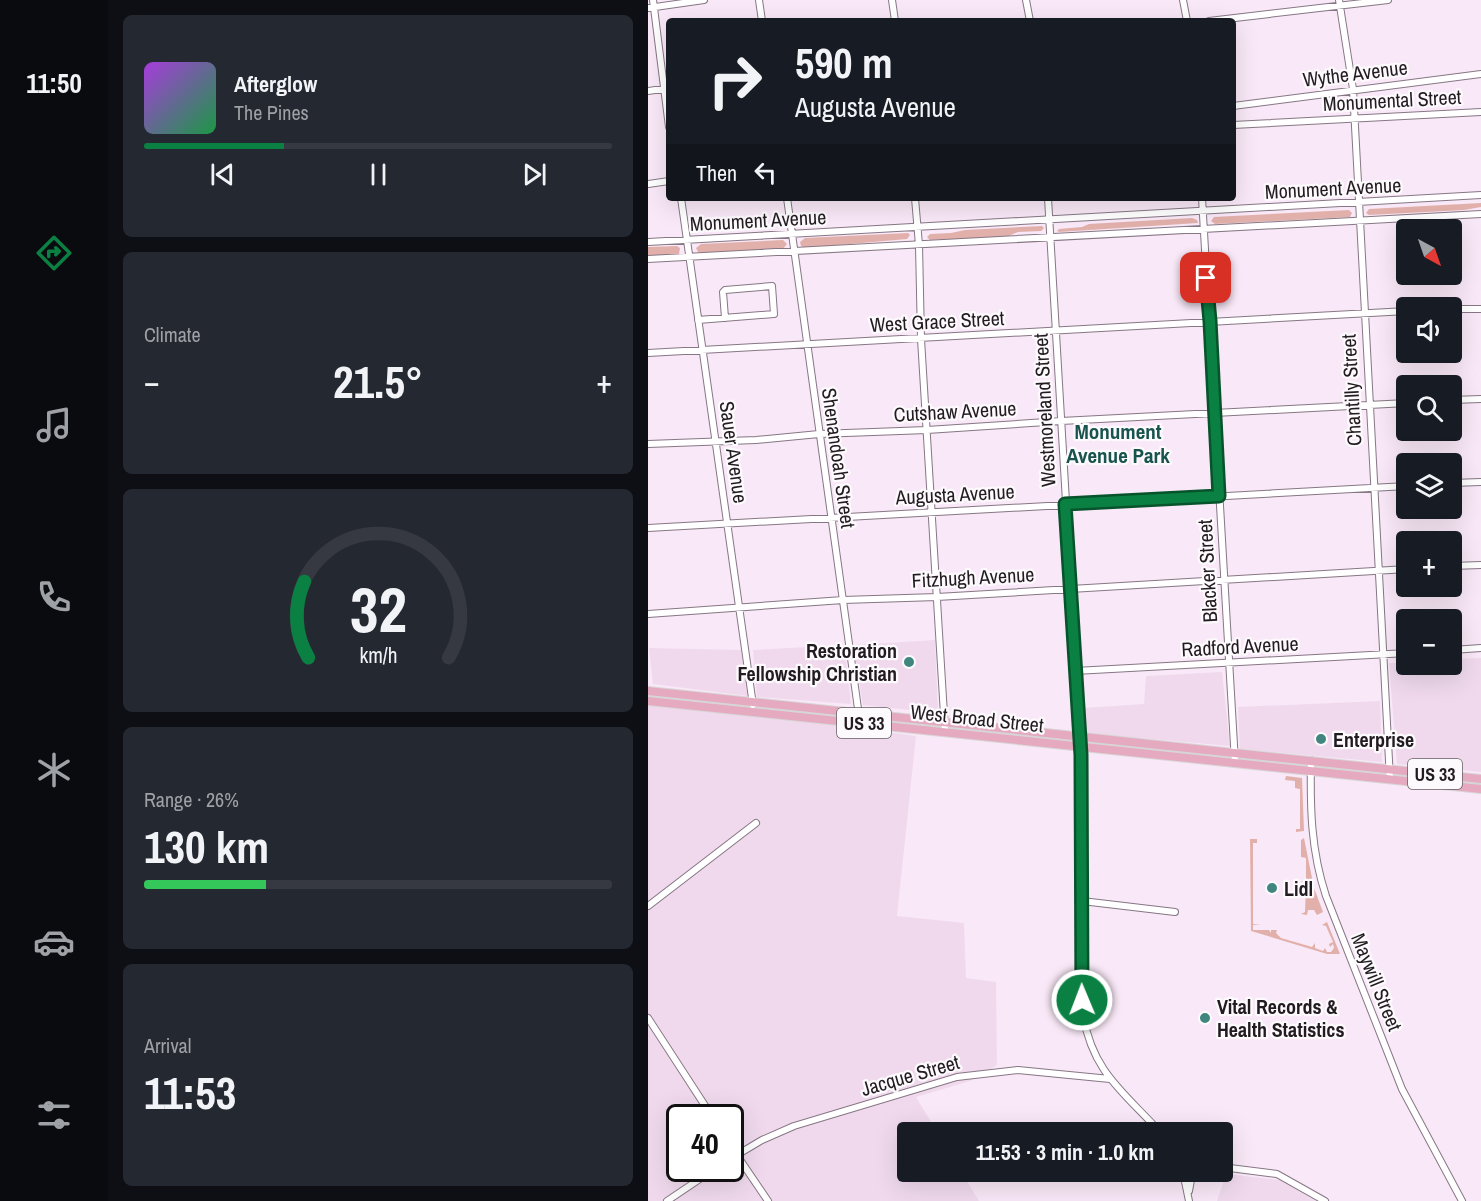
<!DOCTYPE html>
<meta charset="utf-8">
<style>
:root{--surface:#171b24;--page:#242831;--text:#f1f3f6;--muted:#9ea1a6;--line:#363941;--accent:#0b8043}
body{margin:0;font-family:"Archivo Narrow",sans-serif;background:var(--page);color:var(--text);height:100vh;display:flex;flex-direction:column;font-size:22px;white-space:nowrap}
*{box-sizing:border-box;margin:0}
p{font-size:20px;color:var(--muted)}
.icon{flex:none;width:33px;height:33px;fill:none;stroke:currentColor;stroke-width:2;stroke-linecap:round;stroke-linejoin:round}
.map{position:relative;flex:1;overflow:hidden}
.details{display:flex;flex-direction:column;gap:15px;padding:15px;background:#0d0f14;width:540px}
.details>*{flex:none}
.banner{position:absolute;left:18px;top:18px;width:570px;height:183px;border-radius:6px;box-shadow:0 6px 24px #0002;background:#171b24;color:var(--text);overflow:hidden}
.needle{width:39px;rotate:140deg}
.buttons{position:absolute;left:748px;top:219px;display:grid;gap:12px}
.buttons a{display:grid;place-items:center;width:66px;height:66px;border-radius:6px;background:var(--surface);box-shadow:0 6px 24px #0002;font-size:30px}
.speed{position:absolute;left:18px;top:1104px;display:flex;gap:12px;font-size:30px;font-weight:700;text-align:center}
.speed>*{display:grid;place-content:center;width:78px;height:78px;border-radius:50%;background:var(--surface);box-shadow:0 6px 24px #0002;line-height:1}
.speed .limit{border:3px solid #111;border-radius:9px;background:#fff;color:#111}
.pin{position:absolute;display:grid;place-items:center;width:51px;height:51px;color:#fff;margin:-26px;border-radius:12px;box-shadow:0 3px 9px #0006}
.me{position:absolute;width:66px;margin:-33px;rotate:359deg;stroke-linejoin:round;filter:drop-shadow(0 0 4px #0008)}
.turn{display:flex;align-items:center;gap:21px;height:126px;padding:0 30px;font-size:27px}
.turn .icon{width:78px;height:78px;stroke-width:2.5}
.turn b{display:block;font-size:42px;line-height:51px}
.then{display:flex;align-items:center;height:57px;padding:0 30px;background:#0003;gap:12px;font-size:22px}
.big{font-size:45px;font-weight:700;line-height:1.1}
.details .card{flex:1;display:flex;flex-direction:column;justify-content:center;gap:9px;min-width:0;padding:0 21px;border-radius:9px;background:var(--page)}
.details .dial{align-items:center;gap:0}
.dial svg{height:156px;overflow:visible;fill:none;stroke:var(--line);stroke-width:7;stroke-linecap:round;text-anchor:middle}
.dial text{fill:var(--text);stroke:none}
.song{display:flex;align-items:center;gap:18px}
.cover{width:72px;height:72px;border-radius:9px;background:linear-gradient(135deg,hsl(280 70% 55%),hsl(140 70% 35%))}
.played{height:6px;border-radius:3px;background:linear-gradient(90deg,var(--accent) 30%,var(--line) 30%)}
.keys{display:flex;justify-content:space-around;direction:ltr}
.heat{display:flex;justify-content:space-between;align-items:center;font-size:33px;direction:ltr}
.charge{height:9px;border-radius:4px;background:linear-gradient(90deg,#34c759 26%,var(--line) 0)}
.trip{position:absolute;left:249px;top:1122px;width:336px;height:60px;border-radius:6px;background:var(--surface);box-shadow:0 6px 24px #0002;font-weight:700;line-height:60px;text-align:center}
main{display:flex;flex:1;min-height:0}
.menu{display:flex;flex-direction:column;width:108px;justify-content:space-around;align-items:center;background:#090b0e;color:var(--muted)}
.menu .icon{width:42px;height:42px}
.menu .on{color:var(--accent)}
.menu b{font-size:27px;color:var(--text)}
.map>svg:first-child{display:block}
.built{fill:#f0d9ed;fill-rule:evenodd}
.green{fill:#e2b0aa}
.lines{fill:none;stroke-linecap:round;stroke-linejoin:round}
.minor-casing{stroke:#867784;stroke-width:8}
.major-casing{stroke:#d7d6d7;stroke-width:10}
.minor{stroke:#fff;stroke-width:6}
.major{stroke:#e5aabf;stroke-width:8}
.route-casing{stroke:#07532c;stroke-width:15}
.route{stroke:#0b8043;stroke-width:10}
.poi-dot{fill:#40867e;stroke:#fdfafd;stroke-width:2}
.labels{text-anchor:middle;dominant-baseline:central;stroke-width:4.5;stroke-linejoin:round;paint-order:stroke}
.shield{fill:#fdfafd;stroke:#645f63;stroke-width:1.5}
.shield-label{font-size:18px;font-weight:bold;fill:#221c21}
.street-label{font-size:20px;fill:#221c21;stroke:#fdfafd}
.poi-label{font-size:20px;font-weight:bold;fill:#221c21;stroke:#fdfafd;text-anchor:start}
.neighbourhood-label{font-size:21px;font-weight:bold;fill:#18534d;stroke:#fdfafd}
</style>
<main>
<nav class="menu">
<b>11:50</b>
<svg class="icon on" aria-label="directions" viewBox="0 0 24 24"><path d="M12 3l9 9-9 9-9-9zM9 14v-3h6M13 9l2 2-2 2"/></svg>
<svg class="icon" aria-label="music" viewBox="0 0 24 24"><path d="M9 18V5l10-2v13"/><circle cx="6" cy="18" r="3"/><circle cx="16" cy="16" r="3"/></svg>
<svg class="icon" aria-label="phone" viewBox="0 0 24 24"><path d="M5 4h4l2 5-3 2q2 4 5 5l2-3 5 2v4C11 20 4 13 5 4z"/></svg>
<svg class="icon" aria-label="climate" viewBox="0 0 24 24"><path d="M12 3v18M4 7l16 10M4 17L20 7"/></svg>
<svg class="icon" aria-label="car" viewBox="0 0 24 24"><path d="M5 17H2v-5l4-1 3-4h7l3 4 3 1v5h-3M9 17h6M6 11h13"/><circle cx="7" cy="17" r="2"/><circle cx="17" cy="17" r="2"/></svg>
<svg class="icon" aria-label="filters" viewBox="0 0 24 24"><path d="M4 7h16M4 17h16"/><circle cx="9" cy="7" r="2"/><circle cx="15" cy="17" r="2"/></svg>
</nav>
<section class="details">
<div class="card">
<div class="song"><i class="cover"></i><div><b>Afterglow</b><p>The Pines</p></div></div>
<div class="played"></div>
<div class="keys"><svg class="icon" aria-label="previous" viewBox="0 0 24 24"><path d="M18 5L8 12l10 7zM5 5v14"/></svg><svg class="icon" aria-label="pause" viewBox="0 0 24 24"><path d="M8 5v14M16 5v14"/></svg><svg class="icon" aria-label="next" viewBox="0 0 24 24"><path d="M6 5l10 7-10 7zM19 5v14"/></svg></div>
</div>
<div class="card"><p>Climate</p>
<div class="heat"><a>−</a><b class="big">21.5°</b><a>+</a></div>
</div>
<div class="card dial"><svg viewBox="0 0 100 80">
<path d="M14 69A42 42 0 1 1 86 69"/>
<path d="M14 69A42 42 0 0 1 12 30" stroke="#0b8043"/>
<text x="50" y="56" font-size="32" font-weight="700">32</text>
<text x="50" y="72" font-size="11">km/h</text>
</svg></div>
<div class="card"><p>Range · 26%</p><b class="big">130 km</b><div class="charge"></div></div>
<div class="card"><p>Arrival</p><b class="big">11:53</b></div>
</section>
<div class="map">
<svg width="833" height="1201" viewBox="0 0 833 1201">
<rect width="100%" height="100%" fill="#f9e8f7"/>
<!-- built -->
<path class="built" d="M287,640L290,713L215,705L205,645Z
M196,645L203,704L109,697L105,650Z
M1,648L93,650L100,696L5,684Z
M833,658V772L749,764L741,663L804,664V659Z
M574,672L582,746L434,733L435,708L496,704L498,676Z
M0,701L268,736L249,916L316,923L318,978L348,982L349,1065L322,1081L268,1097L289,1132H260V1172H313L331,1201H0ZM32,1118H82V1168H32Z
M732,701L734,762L592,749L590,707Z
M578,1174L631,1180L668,1201H569Z"/>
<!-- green -->
<path class="green" d="M833,203V207L816,210L721,215L718,213L721,209Z
M701,210L704,213L702,217L567,224L563,221L566,217Z
M544,218L549,220L550,223L411,232L409,231L411,229L434,227L441,224Z
M394,226L396,228L393,231L370,232L358,237L282,240L279,237L282,234L303,233L317,230Z
M260,233L262,235L259,239L157,248L153,246L152,242L157,238Z
M135,240L139,244L135,249L54,254L50,252L48,248L53,244Z
M29,246L32,248L31,254L0,256V247Z
M638,776L654,778L656,831L648,832V829H652V789L647,788V781L637,780Z
M656,838L666,888L675,912L669,915L666,910H660L659,915L653,914L657,912L658,884L653,882L658,881V858L653,857V840Z
M602,839H609V843H605V924H613L605,925V930H621L623,933V930H629L628,933L633,938L664,947L667,943V948L675,951L677,948L679,952H683L686,948L685,944L682,947L681,944L685,942L678,926L674,925L679,922L692,954H679L603,931Z"/>
<g class="lines">
<defs>
<path id="minor" d="M5,0L21,127
M111,0L114,21
M244,0L247,21
M378,0L382,21
M535,0L539,21
M691,0L705,89L742,779
M0,8L56,0
M561,21L740,0
M0,91L21,88
M585,106L833,74
M585,125L833,112
M0,184L21,181
M33,198L105,705
M139,198L212,723
M267,198L271,245L273,339L297,731
M400,198L433,755L435,1015C445,1073 476,1092 512,1132
M554,198L587,762
M0,242L833,195
M0,259L833,214
M804,309H833
M50,320L126,314L124,286L77,290L75,292L77,318
M0,353L759,311
M804,400L833,399
M0,444L108,440L171,434L279,430L413,421L759,403
M804,483L833,482
M0,528L759,486
M804,566L833,565
M0,614L195,600L289,597L759,569
M804,650L833,648
M427,671L759,653
M663,760C662,808 663,851 678,896L754,1089L814,1201
M434,901L527,912
M0,906L108,823
M0,1018L65,1118
M82,1145L120,1201
M82,1159L114,1140L146,1126L309,1077L370,1070L462,1079
M574,1167L629,1174L677,1201
M535,1172L541,1201
M541,1191L543,1180L548,1172
M19,1201L68,1168"/>
<path id="major" d="M0,691L833,779
M0,701L833,789"/>
</defs>
<!-- minor casing -->
<use href="#minor" class="minor-casing"/>
<!-- major casing -->
<use href="#major" class="major-casing"/>
<!-- minor -->
<use href="#minor" class="minor"/>
<!-- major -->
<use href="#major" class="major"/>
</g>
<g class="lines">
<defs>
<path id="route" d="M434,1000L433,755L417,504L571,496L562,321L558,278"/>
</defs>
<!-- route casing -->
<use href="#route" class="route-casing"/>
<!-- route -->
<use href="#route" class="route"/>
</g>
<!-- markers -->
<g class="poi-dot">
<circle cx="261" cy="662" r="6"/>
<circle cx="673" cy="739" r="6"/>
<circle cx="624" cy="888" r="6"/>
<circle cx="557" cy="1018" r="6"/>
</g>
<g class="labels">
<!-- shield labels -->
<g class="shield">
<rect x="189" y="708" width="54" height="30" rx="4.5"/>
<rect x="760" y="759" width="54" height="30" rx="4.5"/>
</g>
<g class="shield-label">
<text x="216" y="723">US 33</text>
<text x="787" y="774">US 33</text>
</g>
<!-- street labels -->
<g class="street-label">
<text transform="translate(707 73) rotate(-7)">Wythe Avenue</text>
<text transform="translate(744 100) rotate(-3)">Monumental Street</text>
<text transform="translate(685 188) rotate(-3)">Monument Avenue</text>
<text transform="translate(110 220) rotate(-3)">Monument Avenue</text>
<text transform="translate(289 321) rotate(-3)">West Grace Street</text>
<text transform="translate(703 390) rotate(-93)">Chantilly Street</text>
<text transform="translate(396 410) rotate(-93)">Westmoreland Street</text>
<text transform="translate(307 411) rotate(-3)">Cutshaw Avenue</text>
<text transform="translate(86 452) rotate(82)">Sauer Avenue</text>
<text transform="translate(191 458) rotate(82)">Shenandoah Street</text>
<text transform="translate(307 494) rotate(-3)">Augusta Avenue</text>
<text transform="translate(559 571) rotate(-93)">Blacker Street</text>
<text transform="translate(325 577) rotate(-3)">Fitzhugh Avenue</text>
<text transform="translate(592 646) rotate(-3)">Radford Avenue</text>
<text transform="translate(329 718) rotate(6)">West Broad Street</text>
<text transform="translate(729 982) rotate(68)">Maywill Street</text>
<text transform="translate(262 1075) rotate(-16)">Jacque Street</text>
</g>
<!-- poi labels -->
<g class="poi-label">
<text x="249" y="650" text-anchor="end">Restoration<tspan x="249" dy="23">Fellowship Christian</tspan></text>
<text x="685" y="739">Enterprise</text>
<text x="636" y="888">Lidl</text>
<text x="569" y="1006">Vital Records &amp;<tspan x="569" dy="23">Health Statistics</tspan></text>
</g>
<!-- neighbourhood labels -->
<g class="neighbourhood-label">
<text x="470" y="431">Monument<tspan x="470" dy="24">Avenue Park</tspan></text>
</g>
</g>
</svg>
<div class="buttons">
<a><svg class="needle" viewBox="-14 -14 28 28"><path d="M0-13l5 13h-10z" fill="#e53935"/><path d="M0 13l5-13h-10z" fill="#9ea1a6"/></svg></a>
<a><svg class="icon" aria-label="sound" viewBox="0 0 24 24"><path d="M4 9h4l5-4v14l-5-4H4zM17 9q2 3 0 6"/></svg></a>
<a><svg class="icon" aria-label="search" viewBox="0 0 24 24"><circle cx="10" cy="10" r="6"/><path d="M15 15l6 6"/></svg></a>
<a><svg class="icon" aria-label="layers" viewBox="0 0 24 24"><path d="M12 4l9 5-9 5-9-5zM3 14l9 5 9-5"/></svg></a>
<a>+</a>
<a>−</a>
</div>
<div class="speed"><div class="limit">40</div></div>
<div class="pin" style="left:558px;top:278px;background:#d93025"><svg class="icon" aria-label="arrive" viewBox="0 0 24 24"><path d="M6 21V4h12l-3 4 3 4H6"/></svg></div>
<svg class="me" style="left:434px;top:1000px" viewBox="-20 -20 40 40"><circle r="17" fill="#0b8043" stroke="#fff" stroke-width="3"/><path d="M0-11L8 9 0 5-8 9z" fill="#fff"/></svg>
<div class="trip">11:53 · 3 min · 1.0 km</div>
<div class="banner">
<div class="turn"><svg class="icon" aria-label="right" viewBox="0 0 24 24"><path d="M7 20v-9h11M14 6l5 5-5 5"/></svg><div><b>590 m</b>Augusta Avenue</div></div>
<div class="then">Then<svg class="icon" aria-label="left" viewBox="0 0 24 24"><path d="M17 20v-9H6M10 6l-5 5 5 5"/></svg></div>
</div>
</div>
</main>
